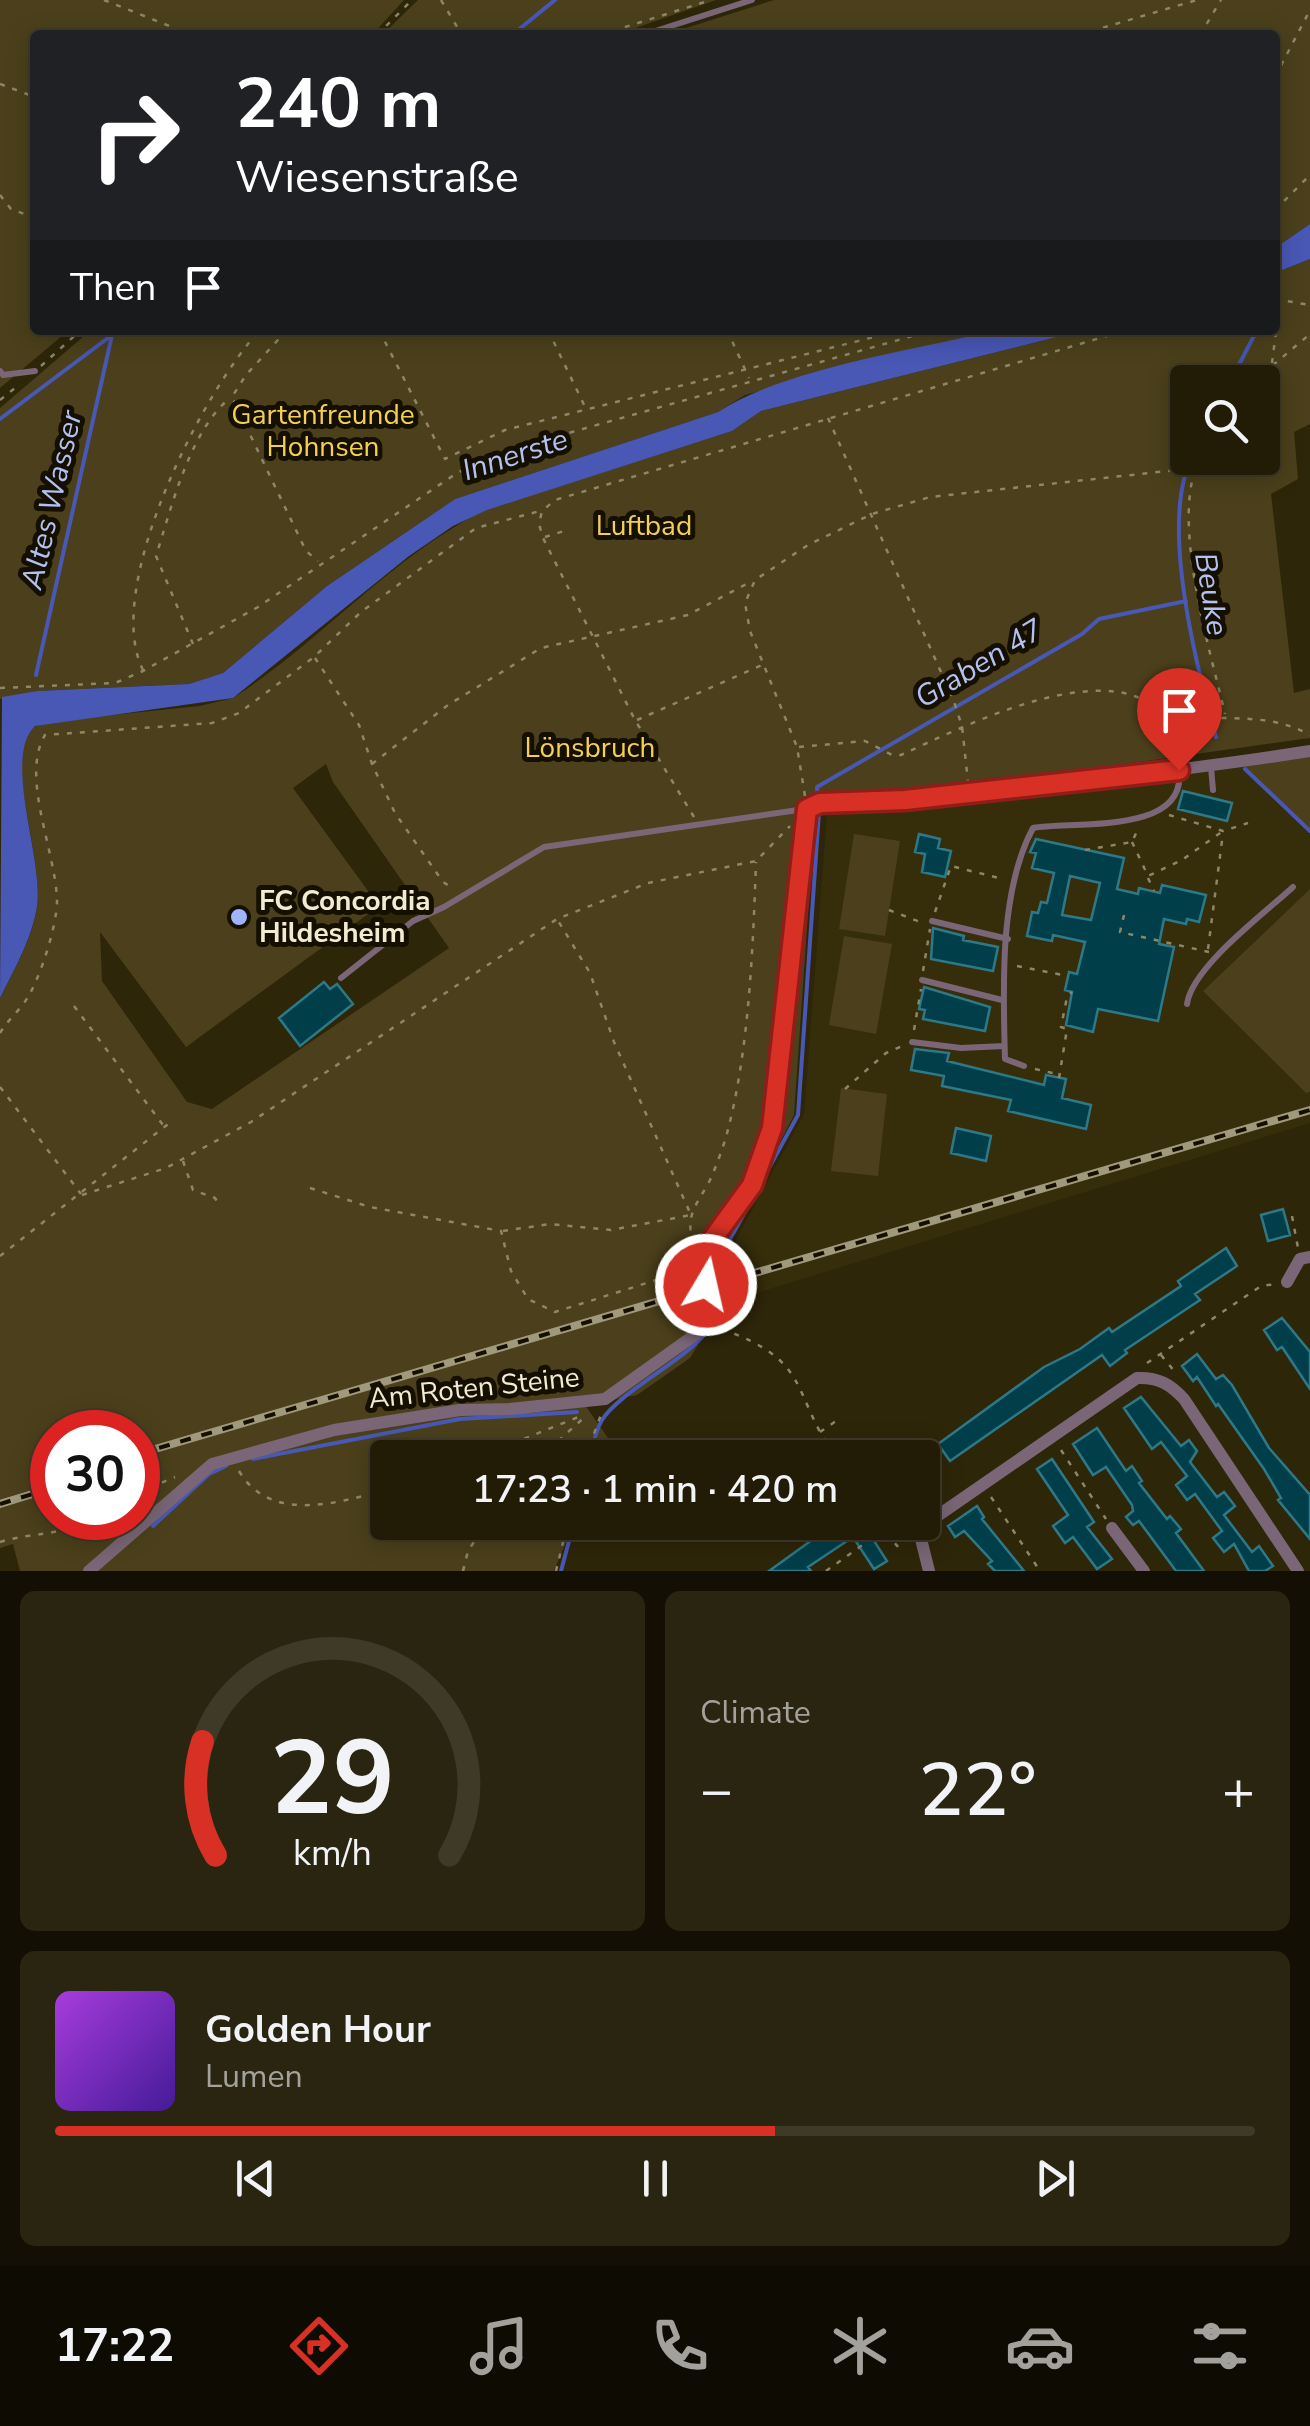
<!DOCTYPE html>
<meta charset="utf-8">
<style>
:root{--surface:#221c07;--page:#2a2511;--text:#f1f3f6;--muted:#a2a19b;--line:#3f3a28;--accent:#d93025}
body{margin:0;font-family:"Nunito Sans",sans-serif;background:var(--page);color:var(--text);height:100vh;display:flex;flex-direction:column;font-size:38px;white-space:nowrap}
*{box-sizing:border-box;margin:0}
p{font-size:32px;color:var(--muted)}
.icon{flex:none;width:55px;height:55px;fill:none;stroke:currentColor;stroke-width:2;stroke-linecap:round;stroke-linejoin:round}
.map{position:relative;height:1571px;overflow:hidden}
.drawer{display:flex;flex-direction:column;gap:20px;padding:20px;background:#130f04;flex:1}
.drawer>*{flex:none}
.top-card{position:absolute;left:30px;top:30px;width:1250px;height:305px;border-radius:10px;box-shadow:0 5px 25px #0003,0 0 0 2px var(--line);background:#202124;color:#fff;overflow:hidden}
.fabs{position:absolute;left:1170px;top:365px;display:grid;gap:20px}
.fabs a{display:grid;place-items:center;width:110px;height:110px;border-radius:10px;background:var(--surface);box-shadow:0 5px 25px #0003,0 0 0 2px var(--line);font-size:50px}
.speed{position:absolute;left:30px;top:1410px;display:flex;gap:20px;font-size:50px;font-weight:700;text-align:center}
.speed>*{display:grid;place-content:center;width:130px;height:130px;border-radius:50%;background:var(--surface);box-shadow:0 5px 25px #0003,0 0 0 2px var(--line);line-height:1}
.speed .limit{border:15px solid #d22;background:#fff;color:#111}
.pin{position:absolute;display:grid;place-items:center;width:85px;height:85px;color:#fff;margin:-102px -42px;border-radius:50% 50% 50% 0;rotate:-45deg;box-shadow:0 0 10px #0007}
.pin .icon{rotate:45deg}
.me{position:absolute;width:110px;margin:-55px;rotate:9deg;stroke-linejoin:round;filter:drop-shadow(0 0 8px #0008)}
.turn{display:flex;align-items:center;gap:35px;height:210px;padding:0 40px;font-size:45px}
.turn .icon{width:130px;height:130px;stroke-width:2.5}
.turn b{display:block;font-size:70px;line-height:85px}
.then{display:flex;align-items:center;height:95px;padding:0 40px;background:#0003;gap:20px;font-size:38px}
.big{font-size:75px;font-weight:600;line-height:1.1}
.drawer .widget{flex:1;display:flex;flex-direction:column;justify-content:center;gap:15px;min-width:0;padding:0 35px;border-radius:15px;background:var(--page)}
.drawer .dial{align-items:center;gap:0}
.dial svg{height:260px;overflow:visible;fill:none;stroke:var(--line);stroke-width:7;stroke-linecap:round;text-anchor:middle}
.dial text{fill:var(--text);stroke:none}
.song{display:flex;align-items:center;gap:30px}
.cover{width:120px;height:120px;border-radius:15px;background:linear-gradient(135deg,hsl(280 70% 55%),hsl(260 70% 35%))}
.played{height:10px;border-radius:5px;background:linear-gradient(90deg,var(--accent) 60%,var(--line) 60%)}
.keys{display:flex;justify-content:space-around;direction:ltr}
.heat{display:flex;justify-content:space-between;align-items:center;font-size:55px;direction:ltr}
.drawer .tiles{flex:1;display:grid;gap:20px;grid-template-columns:1fr 1fr}
.widget:last-child{grid-column:span 2}
.trip{position:absolute;left:370px;top:1440px;width:570px;height:100px;border-radius:10px;background:var(--surface);box-shadow:0 5px 25px #0003,0 0 0 2px var(--line);font-weight:600;line-height:100px;text-align:center}
.tab-bar{display:flex;height:160px;justify-content:space-around;align-items:center;background:#0e0b03;color:var(--muted)}
.tab-bar .icon{width:70px;height:70px}
.tab-bar .selected{color:var(--accent)}
.tab-bar b{font-size:45px;color:var(--text)}
.map>svg:first-child{display:block}
.built{fill:#362d0a}
.green{fill:#4b401b;fill-rule:evenodd}
.water{fill:#4957b5}
.lines{fill:none;stroke-linecap:round;stroke-linejoin:round}
.stream{stroke:#4957b5;stroke-width:4}
.building{fill:#003e49;stroke:#2d7988;stroke-width:2.5;fill-rule:evenodd}
.path{stroke:#8e8669;stroke-width:2.5;stroke-dasharray:5 8;stroke-linecap:butt}
.service{stroke:#7a6676;stroke-width:6}
.minor{stroke:#7a6676;stroke-width:12}
.rail-casing{stroke:#a1997c;stroke-width:8}
.rail{stroke:#150f00;stroke-width:4;stroke-dasharray:11;stroke-linecap:butt}
.route-casing{stroke:#8d1f18;stroke-width:25}
.route{stroke:#d93025;stroke-width:18}
.poi-dot{fill:#a1b3fd;stroke:#150f00;stroke-width:4}
.labels{text-anchor:middle;dominant-baseline:central;stroke-width:10;stroke-linejoin:round;paint-order:stroke}
.park-label{font-size:28px;fill:#f2d056;stroke:#150f00}
.poi-label{font-size:28px;font-weight:bold;fill:#f3ebcf;stroke:#150f00;text-anchor:start}
.street-label{font-size:28px;fill:#f3ebcf;stroke:#150f00}
.water-label{font-size:30px;font-style:italic;fill:#b3c0f1;stroke:#150f00}
</style>
<div class="map">
<svg width="1310" height="1571" viewBox="0 0 1310 1571">
<rect width="100%" height="100%" fill="#2e2609"/>
<!-- built -->
<path class="built" d="M1244,766L1310,829V889L1203,991L1306,1093L1310,1092V1123L724,1303L138,1475L537,1322L717,1275L804,1114L827,814Z"/>
<!-- green -->
<path class="green" d="M0,0H404L372,35H35V330H69L0,388Z
M418,0H716L615,35H382Z
M774,0H1310V224L1275,248V35H664Z
M1310,259V424L1294,432L1298,479L1271,494L1294,693L1310,689V738L918,793L816,798L794,1115L722,1256L713,1320L690,1358L637,1395L585,1405L608,1438L600,1457L388,1458V1522L574,1523L554,1571H20L13,1544L0,1548V998C15,968 33,939 37,905C43,863 9,764 25,735C31,725 43,724 53,721L200,706L233,698C322,641 390,557 487,509L732,431L761,411L1085,330H1275V273ZM1188,382H1262V458H1188ZM326,764L333,782L449,948L212,1109L187,1102L102,981L100,932L186,1047L379,906L293,788ZM52,1432H138V1518H52Z
M91,330H997L745,395L718,412L455,499L327,586L223,673L189,684L37,691L0,699V408Z
M1310,755V829L1244,766Z
M854,834L900,841L885,936L839,929Z
M1310,889V1092L1306,1093L1203,991Z
M844,936L892,944L876,1034L829,1025Z
M841,1088L887,1094L878,1176L831,1171Z"/>
<!-- water -->
<path class="water" d="M1310,224V259L1275,273V248Z
M997,330H1085L761,411L732,431L487,510L453,526L409,556L233,698L35,726C2,757 44,859 37,906C32,939 15,968 0,998L2,697L37,691L189,684L223,673L327,586L455,499L718,412C786,368 916,350 997,330Z"/>
<g class="lines">
<!-- stream -->
<path class="stream" d="M512,35L555,0
M1275,295L1280,285L1278,272
M1230,382L1257,330
M0,419L112,335
M1192,458C1159,521 1197,669 1216,737
M36,675L112,335L118,330
M1245,769L1310,831
M818,800L817,787L1082,634L1099,619L1186,601
M714,1296L718,1261L798,1115L819,812
M590,1458C593,1445 595,1431 602,1420C620,1392 679,1364 706,1333
M253,1459L460,1419L577,1412
M153,1526L209,1474L226,1466
M561,1571L574,1522"/>
</g>
<!-- building -->
<path class="building" d="M1183,791L1232,803L1227,821L1178,809Z
M919,834L940,839L938,848L951,851L945,877L922,872L925,854L915,852Z
M1036,839L1124,858L1117,889L1138,894L1139,888L1160,893L1162,885L1206,895L1199,922L1187,919L1186,924L1164,919L1159,944L1174,947L1158,1021L1098,1009L1093,1032L1066,1025L1072,992L1065,990L1069,972L1077,974L1085,942L1053,935L1052,941L1027,936L1032,912L1038,913L1041,902L1047,903L1054,873L1032,868L1036,853L1030,852ZM1070,876L1100,883L1091,920L1062,915Z
M933,928L964,936L963,940L998,947L993,971L931,959Z
M324,982L330,989L337,984L353,1004L300,1046L279,1018Z
M924,987L990,1007L985,1031L923,1019L925,1010L919,1009Z
M915,1049L949,1053L947,1061L1044,1085L1046,1075L1066,1079L1062,1098L1091,1105L1086,1129L1008,1111L1011,1100L942,1086L944,1076L911,1070Z
M956,1128L991,1136L986,1161L951,1153Z
M1283,1209L1290,1235L1268,1241L1261,1215Z
M1226,1248L1237,1266L1195,1294L1200,1300L1125,1350L1127,1353L1110,1366L1102,1355L950,1461L938,1444L1044,1367L1080,1349L1109,1328L1112,1332L1181,1286L1178,1281Z
M1282,1318L1310,1352V1389L1282,1347L1277,1350L1264,1330Z
M1197,1354L1216,1379L1223,1375L1232,1385L1269,1448L1310,1495V1539L1278,1500L1281,1498L1264,1469L1218,1404L1216,1406L1197,1377L1193,1381L1182,1366Z
M1141,1397L1181,1446L1189,1440L1197,1451L1190,1462L1217,1497L1224,1492L1235,1506L1224,1515L1252,1552L1259,1546L1273,1566L1265,1571H1249L1234,1544L1224,1552L1213,1538L1222,1531L1195,1494L1187,1500L1176,1485L1187,1476L1161,1442L1152,1449L1124,1408Z
M1097,1428L1126,1471L1132,1466L1142,1481L1139,1483L1167,1519L1170,1516L1181,1529L1176,1533L1204,1571H1176L1139,1521L1133,1525L1126,1517L1133,1511L1132,1505L1106,1467L1093,1475L1073,1444Z
M1052,1459L1094,1522L1087,1527L1112,1559L1097,1569L1073,1537L1065,1543L1053,1526L1068,1515L1037,1469Z
M977,1506L984,1517L982,1519L1024,1571H995L988,1564L992,1561L964,1531L955,1537L948,1526Z
M837,1522H862L887,1561L874,1569L853,1537L808,1567L811,1571H769Z"/>
<g class="lines">
<!-- path -->
<path class="path" d="M104,0L192,35
M441,0L462,35
M377,35L412,0
M600,35L711,0
M1078,35L1197,0
M1200,35L1221,0
M1275,77L1310,10
M0,84L35,97
M0,195L11,209L35,218
M1275,210L1310,175
M1275,299L1310,305
M287,330L246,375L232,397L306,551L318,561
M379,330L445,459L505,430L902,330
M548,330L586,409
M727,330L749,378
M1272,363L1280,300
M41,366L81,330
M1253,382L1310,334
M0,400L20,384
M828,418L953,699L962,726L968,782
M1200,458C1169,517 1210,649 1225,714
M545,537L564,531
M193,644L156,556C171,509 190,430 230,398
M315,658L359,725L372,764L395,813L443,882L454,889
M143,670C102,589 202,392 260,330
M0,688L115,683L143,671L258,607L457,473L501,452L934,330
M637,720L762,665
M799,747L865,741L892,755H901C962,727 1051,683 1119,692C1144,696 1166,714 1191,716C1235,721 1270,713 1310,735
M372,764L448,705L541,648L688,615L752,581
M805,796L797,747L750,631L745,603L755,580L808,545L872,514L930,497L1195,468
M1169,815L1223,831L1248,823
M694,817L635,720L543,538L539,524L542,511L555,500L1127,330
M1132,842L1148,876L1182,860L1223,831
M1085,850L1132,842L1138,829
M1148,878L1154,891
M889,910L920,922
M935,912L951,866L1003,879
M1124,915L1120,932L1209,952
M1208,949L1223,833
M1017,966L1068,976
M923,971L930,929
M74,1006L163,1125
M914,1030L921,989
M0,1033C7,1021 16,1014 24,1003C39,983 57,926 57,901C56,851 20,777 45,735L212,723L239,713L314,657L361,612L476,528L540,511
M1035,1069L1057,1074
M1059,1078L1067,1029L1061,1027L1067,997L1072,992
M0,1087L81,1194
M845,1089L886,1053L902,1046
M183,1161L193,1190L215,1198L220,1206
M310,1188L370,1207L501,1231L511,1271L528,1299L555,1312L688,1270
M82,1195L166,1168L251,1122L557,919L648,883L756,861L790,826
M1292,1216L1298,1248
M503,1231L550,1224L611,1230L691,1215L614,1042L590,973L557,919
M694,1243C683,1216 699,1202 710,1180C716,1167 722,1150 726,1137C749,1054 753,948 756,862
M0,1256L172,1121
M722,1329C813,1362 789,1390 836,1458
M1161,1355L1175,1372
M1147,1363L1261,1286L1276,1284
M820,1432L839,1419
M1061,1450L1106,1519
M476,1458L581,1416
M539,1458L587,1415
M585,1458L602,1412
M239,1471C270,1524 339,1503 388,1489
M138,1493L175,1477
M991,1497L1040,1571
M880,1522L897,1546L906,1543
M0,1542C31,1532 62,1537 88,1518
M463,1571L468,1551L487,1522
M556,1571L568,1522
M826,1571L885,1529"/>
<!-- service -->
<path class="service" d="M643,35L752,0
M0,371L3,375L35,371
M1211,767L1213,790
M932,921L1008,939
M341,978L413,921L444,907L544,847L805,809
M922,980L1002,1000
M1187,1004C1192,967 1265,913 1293,887
M912,1042L961,1048L1004,1046
M1024,1066L1005,1059C1003,989 999,891 1033,828C1073,821 1186,835 1179,772"/>
<!-- minor -->
<path class="minor" d="M1287,1282L1300,1259L1310,1257
M1112,1528L1144,1571
M89,1571L212,1464L334,1430L460,1410L510,1409L605,1399L706,1327L710,1306L702,1265L706,1249L752,1185L772,1129L807,809C842,794 890,802 928,798C1056,784 1183,771 1310,751
M929,1571L921,1539L933,1519L1137,1378C1158,1377 1170,1384 1184,1399L1298,1571"/>
<defs>
<path id="rail" d="M138,1454L1310,1110
M0,1504L52,1488"/>
</defs>
<!-- rail casing -->
<use href="#rail" class="rail-casing"/>
<!-- rail -->
<use href="#rail" class="rail"/>
</g>
<g class="lines">
<defs>
<path id="route" d="M706,1285L702,1265L706,1248L752,1185L772,1128L807,809L820,803L905,800L1179,770"/>
</defs>
<!-- route casing -->
<use href="#route" class="route-casing"/>
<!-- route -->
<use href="#route" class="route"/>
</g>
<!-- markers -->
<circle class="poi-dot" cx="239" cy="917" r="10"/>
<g class="labels">
<!-- park labels -->
<g class="park-label">
<text x="323" y="415">Gartenfreunde<tspan x="323" dy="32">Hohnsen</tspan></text>
<text x="644" y="526">Luftbad</text>
<text x="590" y="748">Lönsbruch</text>
</g>
<!-- poi labels -->
<g class="poi-label">
<text x="259" y="901">FC Concordia<tspan x="259" dy="32">Hildesheim</tspan></text>
</g>
<!-- street labels -->
<g class="street-label">
<text transform="translate(474 1388) rotate(-6)">Am Roten Steine</text>
</g>
<!-- water labels -->
<g class="water-label">
<text transform="translate(515 455) rotate(-18)">Innerste</text>
<text transform="translate(52 500) rotate(-77)">Altes Wasser</text>
<text transform="translate(1211 594) rotate(81)">Beuke</text>
<text transform="translate(979 664) rotate(-31)">Graben 47</text>
</g>
</g>
</svg>
<div class="fabs">
<a><svg class="icon" aria-label="search" viewBox="0 0 24 24"><circle cx="10" cy="10" r="6"/><path d="M15 15l6 6"/></svg></a>
</div>
<div class="speed"><div class="limit">30</div></div>
<div class="pin" style="left:1179px;top:770px;background:#d93025"><svg class="icon" aria-label="arrive" viewBox="0 0 24 24"><path d="M6 21V4h12l-3 4 3 4H6"/></svg></div>
<svg class="me" style="left:706px;top:1285px" viewBox="-20 -20 40 40"><circle r="17" fill="#d93025" stroke="#fff" stroke-width="3"/><path d="M0-11L8 9 0 5-8 9z" fill="#fff"/></svg>
<div class="trip">17:23 · 1 min · 420 m</div>
<div class="top-card">
<div class="turn"><svg class="icon" aria-label="right" viewBox="0 0 24 24"><path d="M7 20v-9h11M14 6l5 5-5 5"/></svg><div><b>240 m</b>Wiesenstraße</div></div>
<div class="then">Then<svg class="icon" aria-label="arrive" viewBox="0 0 24 24"><path d="M6 21V4h12l-3 4 3 4H6"/></svg></div>
</div>
</div>
<section class="drawer">
<div class="tiles">
<div class="widget dial"><svg viewBox="0 0 100 80">
<path d="M14 69A42 42 0 1 1 86 69"/>
<path d="M14 69A42 42 0 0 1 10 34" stroke="#d93025"/>
<text x="50" y="56" font-size="32" font-weight="700">29</text>
<text x="50" y="72" font-size="11">km/h</text>
</svg></div>
<div class="widget"><p>Climate</p>
<div class="heat"><a>−</a><b class="big">22°</b><a>+</a></div>
</div>
<div class="widget">
<div class="song"><i class="cover"></i><div><b>Golden Hour</b><p>Lumen</p></div></div>
<div class="played"></div>
<div class="keys"><svg class="icon" aria-label="previous" viewBox="0 0 24 24"><path d="M18 5L8 12l10 7zM5 5v14"/></svg><svg class="icon" aria-label="pause" viewBox="0 0 24 24"><path d="M8 5v14M16 5v14"/></svg><svg class="icon" aria-label="next" viewBox="0 0 24 24"><path d="M6 5l10 7-10 7zM19 5v14"/></svg></div>
</div>
</div>
</section>
<nav class="tab-bar">
<b>17:22</b>
<svg class="icon selected" aria-label="directions" viewBox="0 0 24 24"><path d="M12 3l9 9-9 9-9-9zM9 14v-3h6M13 9l2 2-2 2"/></svg>
<svg class="icon" aria-label="music" viewBox="0 0 24 24"><path d="M9 18V5l10-2v13"/><circle cx="6" cy="18" r="3"/><circle cx="16" cy="16" r="3"/></svg>
<svg class="icon" aria-label="phone" viewBox="0 0 24 24"><path d="M5 4h4l2 5-3 2q2 4 5 5l2-3 5 2v4C11 20 4 13 5 4z"/></svg>
<svg class="icon" aria-label="climate" viewBox="0 0 24 24"><path d="M12 3v18M4 7l16 10M4 17L20 7"/></svg>
<svg class="icon" aria-label="car" viewBox="0 0 24 24"><path d="M5 17H2v-5l4-1 3-4h7l3 4 3 1v5h-3M9 17h6M6 11h13"/><circle cx="7" cy="17" r="2"/><circle cx="17" cy="17" r="2"/></svg>
<svg class="icon" aria-label="filters" viewBox="0 0 24 24"><path d="M4 7h16M4 17h16"/><circle cx="9" cy="7" r="2"/><circle cx="15" cy="17" r="2"/></svg>
</nav>
